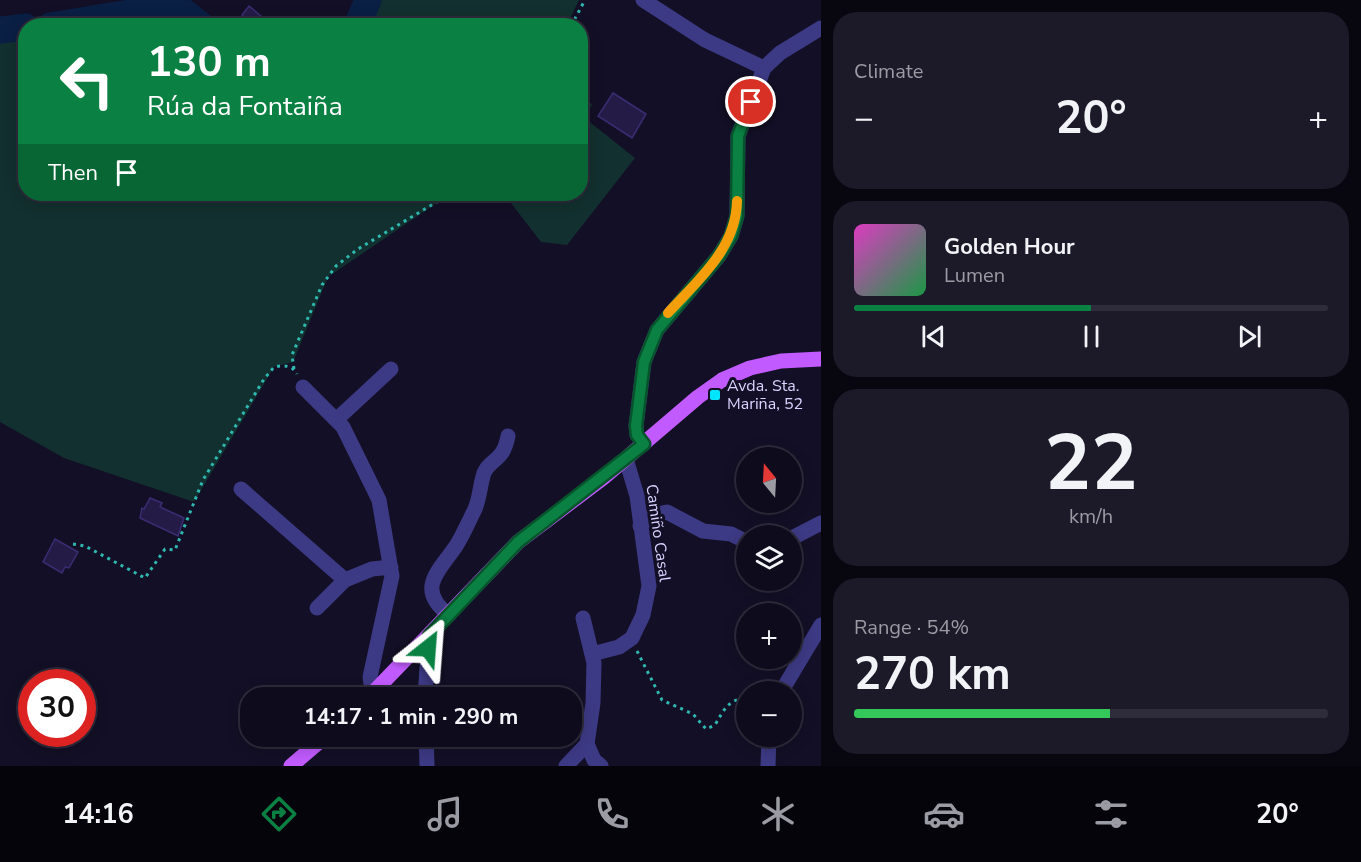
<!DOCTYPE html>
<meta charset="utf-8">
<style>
:root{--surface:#0e0b1c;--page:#1c1929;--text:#f1f3f6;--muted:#9b9ba3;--line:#2e2b3b;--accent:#0b8043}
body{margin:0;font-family:"Nunito Sans",sans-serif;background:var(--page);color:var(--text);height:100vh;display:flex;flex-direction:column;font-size:22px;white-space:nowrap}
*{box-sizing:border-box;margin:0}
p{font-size:20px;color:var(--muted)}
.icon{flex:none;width:33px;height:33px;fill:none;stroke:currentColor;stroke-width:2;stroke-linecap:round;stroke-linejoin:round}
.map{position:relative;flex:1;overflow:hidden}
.details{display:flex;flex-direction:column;gap:12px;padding:12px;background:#08060f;width:540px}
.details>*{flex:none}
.hud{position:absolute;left:18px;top:18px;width:570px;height:183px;border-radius:24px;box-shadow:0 3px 15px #0003,0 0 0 2px var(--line);background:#0b8043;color:#fff;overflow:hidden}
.needle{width:39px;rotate:342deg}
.fabs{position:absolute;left:736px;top:447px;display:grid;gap:12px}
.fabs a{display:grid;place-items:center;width:66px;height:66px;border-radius:50%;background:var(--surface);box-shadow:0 3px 15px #0003,0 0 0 2px var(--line);font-size:30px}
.speed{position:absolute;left:18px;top:669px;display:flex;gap:12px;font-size:30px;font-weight:700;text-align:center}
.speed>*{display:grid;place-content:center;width:78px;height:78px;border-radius:50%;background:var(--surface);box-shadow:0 3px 15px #0003,0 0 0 2px var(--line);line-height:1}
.speed .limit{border:9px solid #d22;background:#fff;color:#111}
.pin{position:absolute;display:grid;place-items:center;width:51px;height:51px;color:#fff;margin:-26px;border:3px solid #fff;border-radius:50%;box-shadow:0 2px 6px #0007}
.me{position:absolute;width:66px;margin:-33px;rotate:28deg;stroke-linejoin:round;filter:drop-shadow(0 0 4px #0008)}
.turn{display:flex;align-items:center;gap:21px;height:126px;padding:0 30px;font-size:27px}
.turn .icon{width:78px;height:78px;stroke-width:2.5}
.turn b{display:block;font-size:42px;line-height:51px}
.then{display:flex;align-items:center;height:57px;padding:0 30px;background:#0003;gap:12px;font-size:22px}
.big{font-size:45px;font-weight:700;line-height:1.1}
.details .tile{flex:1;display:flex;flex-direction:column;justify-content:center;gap:9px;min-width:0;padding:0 21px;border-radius:24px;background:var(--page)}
.details .dial{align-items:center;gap:0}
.dial b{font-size:78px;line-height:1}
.song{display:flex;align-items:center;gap:18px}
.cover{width:72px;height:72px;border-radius:9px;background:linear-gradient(135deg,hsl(310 70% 55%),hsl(140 70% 35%))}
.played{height:6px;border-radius:3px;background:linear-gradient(90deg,var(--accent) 50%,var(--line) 50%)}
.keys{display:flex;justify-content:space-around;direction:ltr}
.heat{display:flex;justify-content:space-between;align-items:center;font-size:33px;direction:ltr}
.charge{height:9px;border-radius:4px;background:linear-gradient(90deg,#34c759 54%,var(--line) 0)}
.trip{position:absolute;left:240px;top:687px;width:342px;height:60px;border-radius:24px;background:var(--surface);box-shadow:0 3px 15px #0003,0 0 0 2px var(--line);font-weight:700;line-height:60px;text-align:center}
.menu{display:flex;height:96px;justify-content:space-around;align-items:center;background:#06040b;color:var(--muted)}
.menu .icon{width:42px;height:42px}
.menu .on{color:var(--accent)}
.menu b{font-size:27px;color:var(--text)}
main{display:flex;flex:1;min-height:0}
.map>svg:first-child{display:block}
.green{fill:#12302f}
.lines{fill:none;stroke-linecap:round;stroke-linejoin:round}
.river{stroke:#0a1f44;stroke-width:27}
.building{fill:#241b47;stroke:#3b2d73;stroke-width:1.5}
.path{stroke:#2fb8b0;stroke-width:3;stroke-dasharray:3 4.5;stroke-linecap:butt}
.minor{stroke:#3d3a85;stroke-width:15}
.major{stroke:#c25bff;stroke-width:15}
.route-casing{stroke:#07532c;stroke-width:15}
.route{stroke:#0b8043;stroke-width:10}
.slow{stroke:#f59e0b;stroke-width:10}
.poi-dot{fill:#00e5ff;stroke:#130f26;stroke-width:2}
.labels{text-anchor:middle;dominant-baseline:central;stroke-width:6;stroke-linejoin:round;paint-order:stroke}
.poi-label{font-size:16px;fill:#d9d4ff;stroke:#130f26;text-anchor:start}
.street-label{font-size:16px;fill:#d9d4ff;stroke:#130f26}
</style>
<main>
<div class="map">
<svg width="821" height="766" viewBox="0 0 821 766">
<rect width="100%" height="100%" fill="#130f26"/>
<!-- green -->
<path class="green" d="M374,0H579L567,25H367Z
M168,19L190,25H114Z
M25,35L26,194H456L444,198L328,277L293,362L274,367L194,502L64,458L0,422V38Z
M581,98L592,104L586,119L635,158L567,245L541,242L504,194H580Z"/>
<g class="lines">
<!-- river -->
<path class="river" d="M50,26L154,9L183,11L202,26
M357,26L368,0
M0,30L26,27"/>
</g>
<!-- building -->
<path class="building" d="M249,6L261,16L254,25L242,15Z
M613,93L646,114L632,138L598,116Z
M150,498L162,503L160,507L184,518L178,536L140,518L142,508L144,509Z
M55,539L78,552L69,568L65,567L62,573L43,562Z"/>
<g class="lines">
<!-- path -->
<path class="path" d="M571,26L585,0
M294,369L292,355L322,285L336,266L358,249L450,194
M73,544L85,546L145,578L165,549L175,550L203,480L264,379L274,367C284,365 292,365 297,374
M637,651L662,700L693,714L706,729L715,725C724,710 728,699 747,698"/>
<!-- minor -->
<path class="minor" d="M643,0L705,40L764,68
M303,387L343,427L379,500L392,576L370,677L371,684L376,690
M336,420L391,369
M644,444L637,435L636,426L644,362L657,330L719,256L731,236L737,216L738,136L764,68L780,53L821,28
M241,489L345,580L372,569L391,567
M640,526L652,515L667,512L703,531L731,534L747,542
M792,538L821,523
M317,608L345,580
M449,615C415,589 439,571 456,546C463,535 469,521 475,509C480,497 480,485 484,473C490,458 503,463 508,436
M583,618L594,663L593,703L587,744L594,760L601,766
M592,654L619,647L632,638L643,615L649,586L637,496L626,459
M781,692L821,625
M425,698L429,636
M426,736L427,766
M566,766L587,744
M768,766L769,736"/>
<!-- major -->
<path class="major" d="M368,698L518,542L603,478L698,397L722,380L750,368L781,361L821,359
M291,766L326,736"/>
</g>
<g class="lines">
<defs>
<path id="route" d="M428,648L429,636L518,542L644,444L637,435L636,426L644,362L657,330L719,256L731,236L737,216L738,136L751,102"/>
</defs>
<!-- route casing -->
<use href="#route" class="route-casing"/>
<!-- route -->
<use href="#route" class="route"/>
<!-- slow -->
<path class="slow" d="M668,313C698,280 736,249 737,201"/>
</g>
<!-- markers -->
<rect class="poi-dot" x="709" y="389" width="12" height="12" rx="3"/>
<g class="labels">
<!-- poi labels -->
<g class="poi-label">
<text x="727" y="386">Avda. Sta.<tspan x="727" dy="18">Mariña, 52</tspan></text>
</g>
<!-- street labels -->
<g class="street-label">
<text transform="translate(658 533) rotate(82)">Camiño Casal</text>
</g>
</g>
</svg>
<div class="fabs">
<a><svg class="needle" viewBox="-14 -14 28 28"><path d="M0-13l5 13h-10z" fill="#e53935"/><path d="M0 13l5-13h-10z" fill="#9b9ba3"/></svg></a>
<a><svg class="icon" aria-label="layers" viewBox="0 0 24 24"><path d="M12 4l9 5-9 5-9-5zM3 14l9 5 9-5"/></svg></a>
<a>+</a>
<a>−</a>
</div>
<div class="speed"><div class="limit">30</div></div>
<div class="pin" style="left:751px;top:102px;background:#d93025"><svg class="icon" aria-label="arrive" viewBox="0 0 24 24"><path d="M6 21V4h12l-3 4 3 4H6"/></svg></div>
<svg class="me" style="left:428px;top:648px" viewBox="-20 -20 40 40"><path d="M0-17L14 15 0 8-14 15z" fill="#0b8043" stroke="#fff" stroke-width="4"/></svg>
<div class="trip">14:17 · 1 min · 290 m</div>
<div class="hud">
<div class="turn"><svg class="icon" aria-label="left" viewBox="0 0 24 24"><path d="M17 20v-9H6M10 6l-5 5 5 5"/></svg><div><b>130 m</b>Rúa da Fontaiña</div></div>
<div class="then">Then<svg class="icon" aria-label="arrive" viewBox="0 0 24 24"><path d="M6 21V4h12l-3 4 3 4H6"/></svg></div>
</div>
</div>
<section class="details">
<div class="tile"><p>Climate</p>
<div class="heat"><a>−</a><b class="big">20°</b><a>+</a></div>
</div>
<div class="tile">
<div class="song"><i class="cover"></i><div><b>Golden Hour</b><p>Lumen</p></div></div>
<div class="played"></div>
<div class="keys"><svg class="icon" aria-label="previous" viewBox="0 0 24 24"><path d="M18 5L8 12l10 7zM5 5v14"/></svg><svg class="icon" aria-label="pause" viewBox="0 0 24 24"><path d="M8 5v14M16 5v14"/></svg><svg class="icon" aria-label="next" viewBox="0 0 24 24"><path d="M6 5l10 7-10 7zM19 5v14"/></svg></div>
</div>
<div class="tile dial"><b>22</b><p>km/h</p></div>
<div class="tile"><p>Range · 54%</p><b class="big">270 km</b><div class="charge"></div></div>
</section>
</main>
<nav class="menu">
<b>14:16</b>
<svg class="icon on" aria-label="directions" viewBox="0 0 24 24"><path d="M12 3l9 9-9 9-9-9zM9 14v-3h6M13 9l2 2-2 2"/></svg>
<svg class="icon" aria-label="music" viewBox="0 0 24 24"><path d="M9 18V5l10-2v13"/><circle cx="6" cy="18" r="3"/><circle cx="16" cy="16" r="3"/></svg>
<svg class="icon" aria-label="phone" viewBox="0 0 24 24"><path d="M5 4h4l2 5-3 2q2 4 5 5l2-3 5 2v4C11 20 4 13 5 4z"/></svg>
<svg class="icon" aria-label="climate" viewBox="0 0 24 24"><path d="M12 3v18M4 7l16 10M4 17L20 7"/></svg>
<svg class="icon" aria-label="car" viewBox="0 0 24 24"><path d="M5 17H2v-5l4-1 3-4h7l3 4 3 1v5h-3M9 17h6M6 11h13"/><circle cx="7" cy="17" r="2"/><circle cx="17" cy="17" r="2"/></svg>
<svg class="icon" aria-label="filters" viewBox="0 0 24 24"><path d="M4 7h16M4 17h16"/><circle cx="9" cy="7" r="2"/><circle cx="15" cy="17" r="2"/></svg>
<b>20°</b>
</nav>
